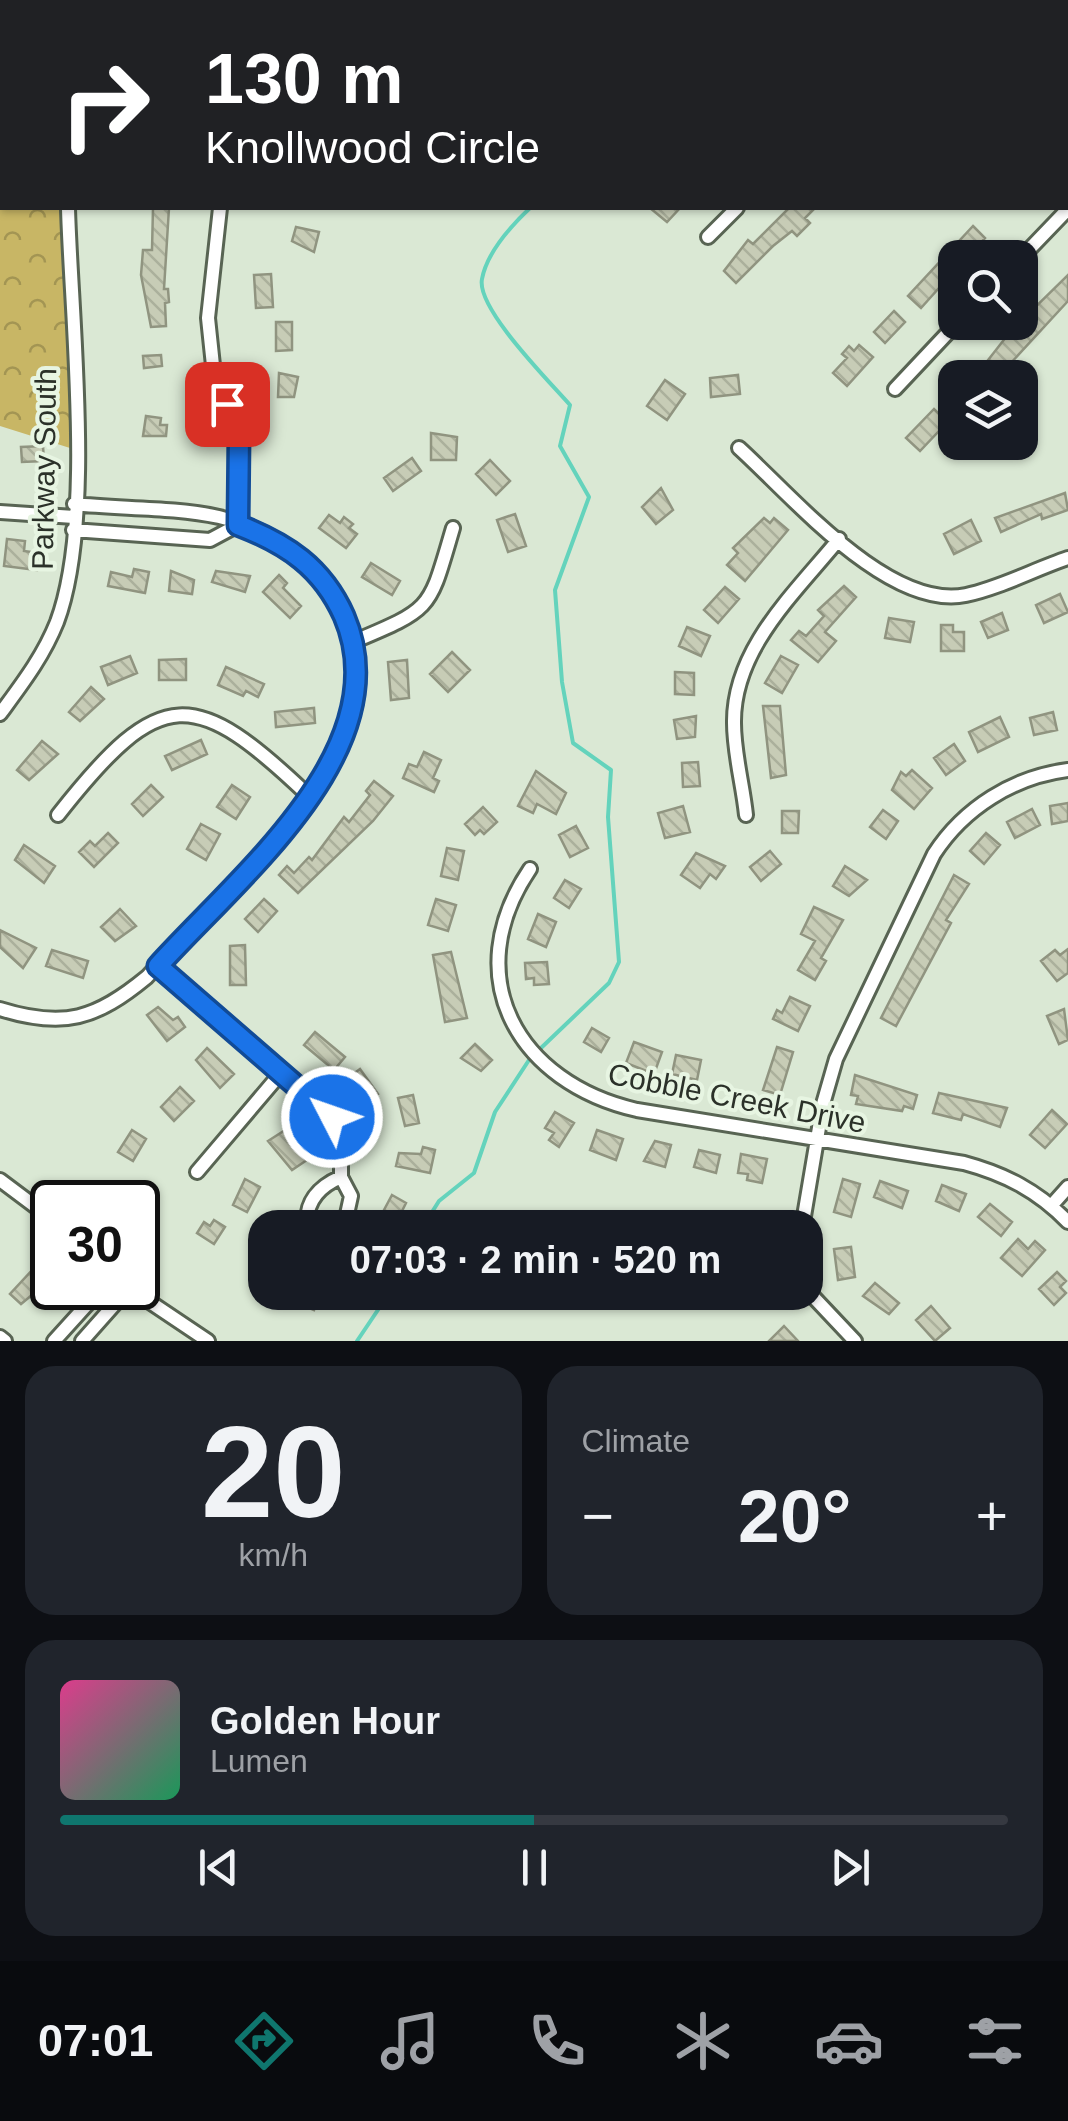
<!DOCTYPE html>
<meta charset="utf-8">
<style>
:root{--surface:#171b24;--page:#20242c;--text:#f1f3f6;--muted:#9ea1a6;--line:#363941;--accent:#0f766e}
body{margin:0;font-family:Arial,sans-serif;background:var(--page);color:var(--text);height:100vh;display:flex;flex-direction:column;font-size:38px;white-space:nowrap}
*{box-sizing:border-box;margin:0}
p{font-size:32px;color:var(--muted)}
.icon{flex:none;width:55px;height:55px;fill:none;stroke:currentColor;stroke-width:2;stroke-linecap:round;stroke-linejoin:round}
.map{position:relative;height:1341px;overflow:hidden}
.sheet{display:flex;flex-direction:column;gap:25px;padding:25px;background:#0d0f14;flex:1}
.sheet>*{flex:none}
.hud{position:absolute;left:0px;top:0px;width:1070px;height:210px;box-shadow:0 2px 8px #0004;background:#202124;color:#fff;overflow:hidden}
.fabs{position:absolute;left:938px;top:240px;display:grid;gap:20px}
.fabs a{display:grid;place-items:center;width:100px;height:100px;border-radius:20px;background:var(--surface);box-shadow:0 2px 8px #0004;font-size:50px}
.speed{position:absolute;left:30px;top:1180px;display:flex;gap:20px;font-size:50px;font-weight:700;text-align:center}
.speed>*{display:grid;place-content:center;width:130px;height:130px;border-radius:50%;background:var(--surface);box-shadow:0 2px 8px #0004;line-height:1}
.speed .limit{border:5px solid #111;border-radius:15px;background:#fff;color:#111}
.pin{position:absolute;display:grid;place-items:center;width:85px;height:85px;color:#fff;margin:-42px;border-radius:20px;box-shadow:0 5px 15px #0006}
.me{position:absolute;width:110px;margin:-55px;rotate:311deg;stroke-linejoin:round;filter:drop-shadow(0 0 8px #0008)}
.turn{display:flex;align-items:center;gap:35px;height:210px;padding:0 40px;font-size:45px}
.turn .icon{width:130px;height:130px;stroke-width:2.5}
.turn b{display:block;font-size:70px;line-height:85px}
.big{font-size:75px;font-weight:700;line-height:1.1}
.sheet .tile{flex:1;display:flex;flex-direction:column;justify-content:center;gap:15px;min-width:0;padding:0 35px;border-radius:30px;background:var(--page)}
.sheet .dial{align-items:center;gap:0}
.dial b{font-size:130px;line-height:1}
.song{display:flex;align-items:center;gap:30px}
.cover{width:120px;height:120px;border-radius:15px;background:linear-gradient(135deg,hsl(330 70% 55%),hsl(150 70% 35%))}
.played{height:10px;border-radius:5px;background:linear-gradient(90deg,var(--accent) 50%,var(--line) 50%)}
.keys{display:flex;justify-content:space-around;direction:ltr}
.heat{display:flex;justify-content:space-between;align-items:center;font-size:55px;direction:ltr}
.sheet .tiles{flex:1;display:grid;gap:25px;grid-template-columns:1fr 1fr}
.tile:last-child{grid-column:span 2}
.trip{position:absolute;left:248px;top:1210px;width:575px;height:100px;border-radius:30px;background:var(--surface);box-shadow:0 2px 8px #0004;font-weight:700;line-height:100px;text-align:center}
.tabs{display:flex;height:160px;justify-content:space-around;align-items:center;background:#090b0e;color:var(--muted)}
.tabs .icon{width:70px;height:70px}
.tabs .on{color:var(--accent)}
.tabs b{font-size:45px;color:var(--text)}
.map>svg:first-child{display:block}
.forest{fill:url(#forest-crowns)}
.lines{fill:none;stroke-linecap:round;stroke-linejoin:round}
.stream{stroke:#64d3bc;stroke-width:4}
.building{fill:url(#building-back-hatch);stroke:#909480;stroke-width:2.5}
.lane-casing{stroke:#586453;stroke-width:11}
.street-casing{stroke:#586453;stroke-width:18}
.lane{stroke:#fff;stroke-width:6}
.street{stroke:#fff;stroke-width:12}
.route-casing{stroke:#114b97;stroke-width:25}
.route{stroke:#1a73e8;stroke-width:18}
.labels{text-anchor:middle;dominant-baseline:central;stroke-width:8;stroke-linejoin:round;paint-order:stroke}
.street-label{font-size:30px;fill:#2b3129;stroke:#e7f5e2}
</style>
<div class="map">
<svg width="1068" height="1341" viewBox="0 0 1068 1341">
<defs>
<pattern id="forest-crowns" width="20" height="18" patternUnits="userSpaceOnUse" patternTransform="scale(2.5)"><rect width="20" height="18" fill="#c8b665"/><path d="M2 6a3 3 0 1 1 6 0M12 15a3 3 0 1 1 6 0" fill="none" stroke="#a39553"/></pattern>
<pattern id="building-back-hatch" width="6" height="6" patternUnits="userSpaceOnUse" patternTransform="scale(2.5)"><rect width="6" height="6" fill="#c7ccb6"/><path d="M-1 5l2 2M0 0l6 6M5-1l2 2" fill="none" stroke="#abb09c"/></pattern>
</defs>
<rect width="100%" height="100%" fill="#dae8d4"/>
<!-- forest -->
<path class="forest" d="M0,0L2,208H74L69,302L70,448L0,426Z"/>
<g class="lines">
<!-- stream -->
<path class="stream" d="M660,0L661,2
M530,208C512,225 487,252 482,279C476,308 549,381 570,405L560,446L589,497L555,590L562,682L573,743L611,770L608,817L619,962L609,983L541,1048
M422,1228L439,1201L474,1173L495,1112L529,1060
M357,1341L390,1292"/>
</g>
<!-- building -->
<path class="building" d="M153,208H169L164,289H168L169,302L165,303L166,326L151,327L141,275L143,250H152Z
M650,208H680L667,222Z
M789,208H815L805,218L810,223L797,236L792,231L773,246L736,283L724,271L748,240L753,244Z
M973,226L985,238L967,258H955V270L921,308L908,296Z
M296,227L319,232L314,252L292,241Z
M271,274L273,307L256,308L254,275Z
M1068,275V301L997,378H974L1010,332Z
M894,311L905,322L885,343L874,332Z
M276,322H292V350L276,351Z
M859,345L873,357L847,386L833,373L847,358L842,354L849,346L854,351Z
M161,355L162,366L144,368L143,356Z
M279,373L298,377L294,397H278Z
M738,375L740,394L711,397L710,378Z
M665,380L685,394L667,420L647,406Z
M955,397V414L920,451L906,438L934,409L939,414Z
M146,416L161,418L160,425H167L166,436H143Z
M431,433L457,437L456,460H431Z
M43,446L44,461L22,462L21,447Z
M412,458L421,471L393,491L384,478Z
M490,460L510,481L496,495L476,474Z
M661,488L673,510L656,524L642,507Z
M1065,493L1068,510L1042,519L1041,514L1001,532L995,518Z
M515,514L526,546L508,552L497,520Z
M329,515L340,523L344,517L353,524L349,528L357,534L346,548L319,528Z
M764,518L770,523L774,518L788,530L745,581L727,565L738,553L733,548Z
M971,520L981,541L954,554L944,534Z
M7,539L25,541L24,551L39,553L37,570L4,566Z
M371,563L400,581L392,595L362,577Z
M134,569L149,572L145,593L108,586L111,572L132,577Z
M171,571L194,580L192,594L169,591Z
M216,571L250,576L245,592L212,582Z
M279,575L287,583L283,588L301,606L290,618L263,592Z
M844,586L856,597L825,632L836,641L818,662L791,640L799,631L806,636L824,616L818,610Z
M725,587L739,599L718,623L704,610Z
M1060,594L1068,612L1044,623L1036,605Z
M1002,613L1008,630L988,638L981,622Z
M889,618L914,622L910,642L885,638Z
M941,625H953V632H964V651H941Z
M687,627L710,636L701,656L679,646Z
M452,652L470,670L448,692L430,674Z
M130,656L137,673L108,685L101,667Z
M781,656L798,665L782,693L765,683Z
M186,659V680H159V660Z
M407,660L409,698L391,700L388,662Z
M226,667L264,684L258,697L246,691L243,696L218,685Z
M675,672L694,673V695L675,694Z
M91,687L104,699L80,721L69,712Z
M763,706H780L786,775L771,778Z
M314,708L315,723L276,727L275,712Z
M1053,712L1057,730L1034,735L1030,718Z
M696,716L695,737L677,739L674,720Z
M1000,717L1009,737L978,752L969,732Z
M201,740L207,754L172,770L165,756Z
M42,741L58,754L29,780L17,770Z
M954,744L965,761L946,775L934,758Z
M424,752L441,760L433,778L439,781L434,792L403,778L409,764L417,767Z
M698,762L700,786L683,787L682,763Z
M912,770L932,788L914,809L892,790L901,772L906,776Z
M536,771L566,793L556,814L537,804L533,813L518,806Z
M374,781L393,796L373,821L298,893L279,875L287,866L294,873L309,857L312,860L344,817L349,822L370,795L366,791Z
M151,785L163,797L143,816L132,804Z
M232,785L250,797L236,819L217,807Z
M1068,803V821L1052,824L1050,806Z
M683,806L690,832L665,838L658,813Z
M483,807L497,822L484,834L480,830L475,835L465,824Z
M1032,809L1040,825L1015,838L1007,822Z
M883,810L898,821L886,839L870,827Z
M782,811H799L798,833H782Z
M201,824L220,834L206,860L187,849Z
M576,826L588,848L570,857L559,835Z
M108,833L118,843L94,867L79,852L90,841L95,846Z
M986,833L1000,845L984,864L970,851Z
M24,845L55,866L44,883L15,860Z
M447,848L464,851L458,880L441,876Z
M770,851L781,864L761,881L750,867Z
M696,853L725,866L716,879L710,874L700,888L681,875Z
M845,866L867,880L849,896L833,886Z
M954,875L969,884L946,920L951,923L896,1026L881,1018Z
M565,880L581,889L569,908L554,898Z
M264,899L277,911L258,932L245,919Z
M436,899L456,905L448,931L428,925Z
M814,907L843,920L821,958L826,961L815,980L798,970L815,941L801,934Z
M120,909L136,926L115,941L101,927Z
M538,914L556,922L546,947L528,939Z
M0,930L36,948L23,968L0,947Z
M245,945L246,985H230V946Z
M1068,949V973L1057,981L1041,961L1055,950L1060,955Z
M52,950L88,961L83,978L46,966Z
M451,952L467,1018L445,1022L433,955Z
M547,962L549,984L534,985V978L526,979L525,963Z
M790,997L810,1006L798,1031L773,1019L777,1010L782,1013Z
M158,1007L173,1020L178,1017L185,1027L167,1041L147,1015Z
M1064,1009L1068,1040L1059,1044L1047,1016Z
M592,1028L609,1038L601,1052L584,1042Z
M315,1032L345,1057L334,1070L304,1045Z
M634,1042L662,1052L654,1074L626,1063Z
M475,1044L492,1060L481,1071L461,1058Z
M777,1047L793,1052L780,1095L763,1090Z
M207,1048L234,1074L220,1088L196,1060Z
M676,1055L701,1060L697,1080L672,1074Z
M360,1069L378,1094L364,1105L345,1080Z
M855,1075L917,1095L913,1109L904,1106L902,1111L856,1104L858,1096L851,1095Z
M180,1087L194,1101L174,1121L161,1107Z
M939,1093L1007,1108L1000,1127L963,1114L961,1120L933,1113Z
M413,1095L419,1123L405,1126L398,1098Z
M1052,1110L1067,1124L1045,1148L1030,1135Z
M555,1112L574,1123L559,1147L549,1140L554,1133L545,1128Z
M293,1125L299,1135L293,1139L307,1160L292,1170L268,1141Z
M132,1130L146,1139L133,1161L118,1152Z
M597,1130L623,1139L616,1160L590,1150Z
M655,1141L671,1145L665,1167L644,1161Z
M423,1147L435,1150L430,1173L396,1166L399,1153L421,1154Z
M699,1150L720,1155L716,1173L694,1167Z
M741,1154L767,1159L762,1183L747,1180L748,1174L738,1173Z
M245,1179L260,1187L247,1212L233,1205Z
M843,1179L860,1184L851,1217L834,1212Z
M880,1181L908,1191L902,1208L874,1197Z
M942,1185L966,1194L959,1211L936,1201Z
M392,1195L406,1203L400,1215L407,1219L402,1228L377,1223Z
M990,1204L1012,1222L1001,1236L978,1217Z
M214,1220L225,1227L214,1244L197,1233L204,1222L210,1226Z
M1018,1239L1028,1249L1035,1241L1045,1250L1022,1276L1001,1258Z
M851,1247L855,1277L838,1280L834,1249Z
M35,1267L50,1280L21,1304L10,1294Z
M1057,1272L1066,1281L1060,1287L1066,1293L1054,1305L1039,1289Z
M875,1283L899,1303L889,1314L863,1296Z
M297,1292L320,1295L314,1310L293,1301Z
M741,1292H762L765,1301L747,1308Z
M931,1306L950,1328L935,1341L916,1320Z
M784,1326L798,1341H769Z"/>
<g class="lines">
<defs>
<path id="lane" d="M467,0V2
M527,2L531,0"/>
<path id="street" d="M1,0L2,3
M293,0L295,2
M21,2L25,0
M244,2L245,0
M934,2L937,0
M1068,119V120
M220,208L208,318L214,375L239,434L238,525
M708,237L737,208
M1020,259L1068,209
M895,389L958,322
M739,448C792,496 889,611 966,595C1000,588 1035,569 1068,558
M0,512L74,517
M73,530L210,540L238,525
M355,641C434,608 429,609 453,528
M0,714C22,684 43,657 57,622C95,520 71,320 68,208
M58,815C161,684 194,686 311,798
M746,815C743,785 734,754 734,723C733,649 795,593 839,539
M530,869C457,977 518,1083 637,1110L964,1163C1005,1174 1038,1191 1068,1222
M158,966L332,1117L341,1146V1177
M0,1009C64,1029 96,1019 147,977C209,910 350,784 357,692C360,660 351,633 339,604C319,559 266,528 219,517C173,507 121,509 74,504
M197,1172L281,1073
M0,1180L52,1219
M1051,1206L1068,1187
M308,1228C304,1203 318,1187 341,1177L351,1196L344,1228
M802,1228L823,1104L836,1059L934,854C964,808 1013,777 1068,770
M805,1288L855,1341
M0,1337L5,1341
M54,1341L102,1288
M82,1341L129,1288L208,1341"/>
</defs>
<!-- lane casing -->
<use href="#lane" class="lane-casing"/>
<!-- street casing -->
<use href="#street" class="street-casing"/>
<!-- lane -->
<use href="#lane" class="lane"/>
<!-- street -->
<use href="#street" class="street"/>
</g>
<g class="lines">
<defs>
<path id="route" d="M227,404L239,434L238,525C287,544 322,567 344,616C401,748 238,877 158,966L332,1117"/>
</defs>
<!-- route casing -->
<use href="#route" class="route-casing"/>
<!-- route -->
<use href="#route" class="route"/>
</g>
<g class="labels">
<!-- street labels -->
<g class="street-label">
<text transform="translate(44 469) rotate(-89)">Parkway South</text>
<text transform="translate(737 1098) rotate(11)">Cobble Creek Drive</text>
</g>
</g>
</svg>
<div class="fabs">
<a><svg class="icon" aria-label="search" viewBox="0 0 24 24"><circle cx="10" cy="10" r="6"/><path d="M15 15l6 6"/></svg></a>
<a><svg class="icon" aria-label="layers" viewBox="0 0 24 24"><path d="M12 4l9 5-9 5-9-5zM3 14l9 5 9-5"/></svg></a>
</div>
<div class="speed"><div class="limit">30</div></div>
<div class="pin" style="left:227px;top:404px;background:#d93025"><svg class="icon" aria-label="arrive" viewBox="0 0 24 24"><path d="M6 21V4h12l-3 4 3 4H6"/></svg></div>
<svg class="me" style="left:332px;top:1117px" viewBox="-20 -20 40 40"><circle r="17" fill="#1a73e8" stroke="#fff" stroke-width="3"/><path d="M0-11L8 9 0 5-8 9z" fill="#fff"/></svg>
<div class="trip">07:03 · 2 min · 520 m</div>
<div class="hud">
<div class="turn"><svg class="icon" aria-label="right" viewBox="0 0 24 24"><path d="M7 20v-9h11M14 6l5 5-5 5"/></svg><div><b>130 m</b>Knollwood Circle</div></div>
</div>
</div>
<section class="sheet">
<div class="tiles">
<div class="tile dial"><b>20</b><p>km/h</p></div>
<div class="tile"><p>Climate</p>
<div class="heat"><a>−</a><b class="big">20°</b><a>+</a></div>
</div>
<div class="tile">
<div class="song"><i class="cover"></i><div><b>Golden Hour</b><p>Lumen</p></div></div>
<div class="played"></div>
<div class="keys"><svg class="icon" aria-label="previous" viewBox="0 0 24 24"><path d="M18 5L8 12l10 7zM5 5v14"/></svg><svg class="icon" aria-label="pause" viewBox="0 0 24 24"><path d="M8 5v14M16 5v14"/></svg><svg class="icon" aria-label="next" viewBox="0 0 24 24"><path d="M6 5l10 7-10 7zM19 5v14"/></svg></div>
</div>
</div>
</section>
<nav class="tabs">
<b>07:01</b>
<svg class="icon on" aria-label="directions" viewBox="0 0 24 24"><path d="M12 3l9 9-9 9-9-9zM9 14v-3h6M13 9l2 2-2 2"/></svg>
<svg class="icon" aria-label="music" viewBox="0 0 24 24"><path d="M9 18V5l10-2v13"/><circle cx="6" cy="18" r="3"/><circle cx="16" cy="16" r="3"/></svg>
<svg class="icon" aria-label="phone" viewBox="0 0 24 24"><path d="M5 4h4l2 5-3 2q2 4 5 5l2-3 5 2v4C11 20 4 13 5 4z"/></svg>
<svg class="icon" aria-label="climate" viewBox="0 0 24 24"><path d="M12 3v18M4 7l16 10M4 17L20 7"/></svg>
<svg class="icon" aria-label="car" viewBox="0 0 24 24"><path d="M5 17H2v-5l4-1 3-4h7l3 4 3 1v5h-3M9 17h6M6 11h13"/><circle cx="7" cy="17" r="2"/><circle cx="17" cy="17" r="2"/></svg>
<svg class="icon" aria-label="filters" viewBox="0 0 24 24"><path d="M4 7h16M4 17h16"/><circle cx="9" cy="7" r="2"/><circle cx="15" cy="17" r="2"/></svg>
</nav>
